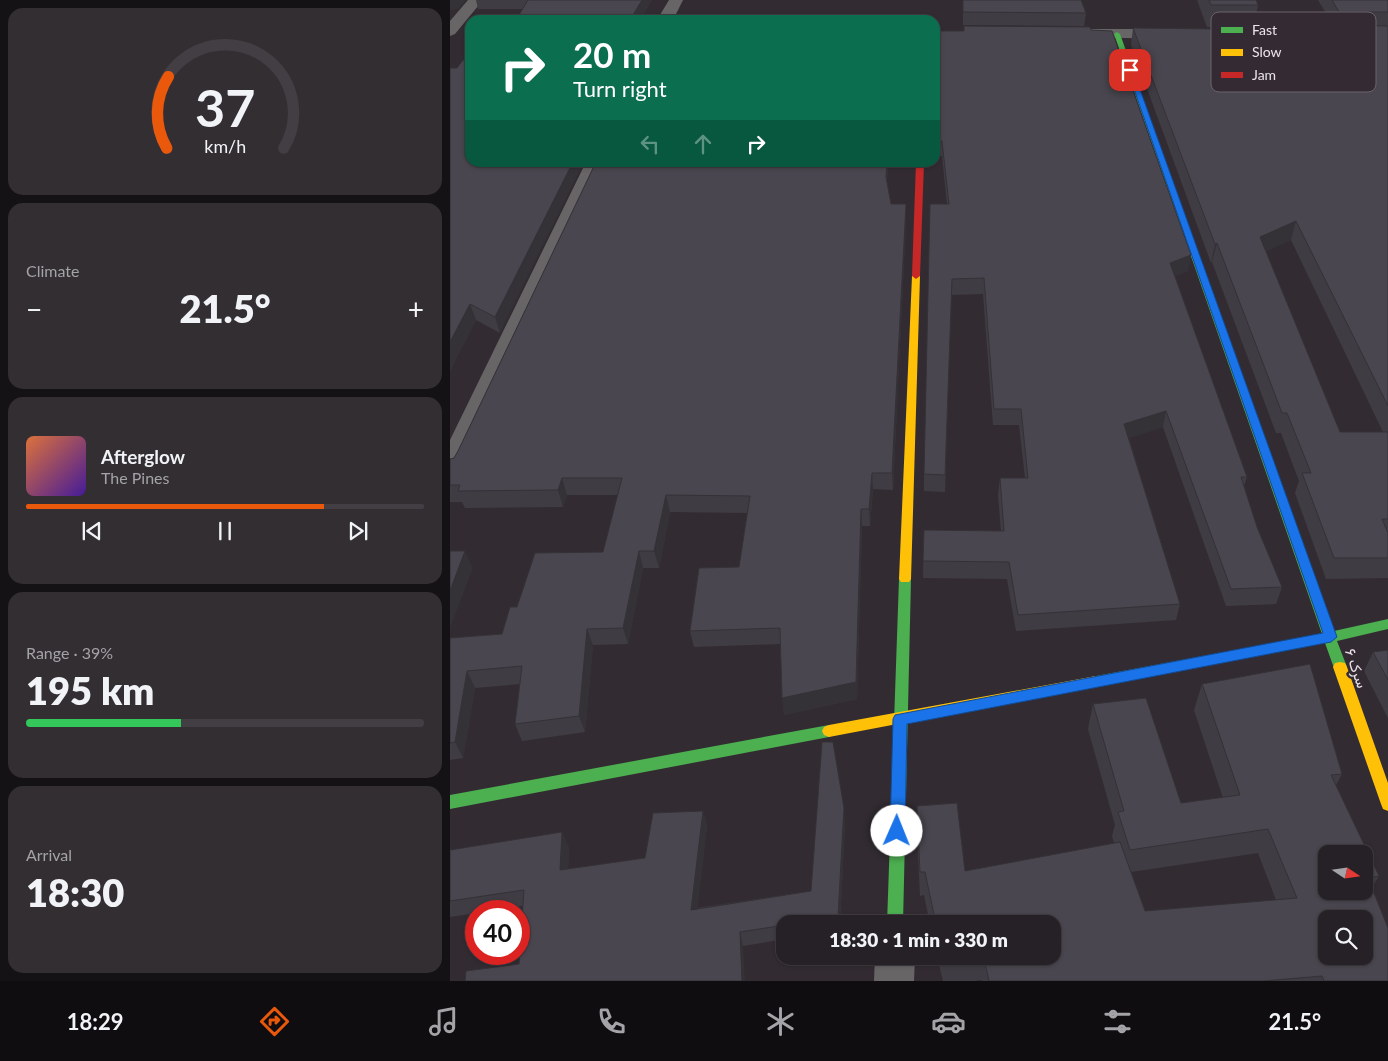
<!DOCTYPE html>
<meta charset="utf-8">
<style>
:root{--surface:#262126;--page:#322e32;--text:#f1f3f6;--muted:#a4a3a7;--line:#423e43;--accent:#ea580c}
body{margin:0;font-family:Lato,Vazirmatn,sans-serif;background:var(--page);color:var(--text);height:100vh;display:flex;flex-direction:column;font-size:19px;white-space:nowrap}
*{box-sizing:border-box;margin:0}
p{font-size:16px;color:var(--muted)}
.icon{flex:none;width:28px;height:28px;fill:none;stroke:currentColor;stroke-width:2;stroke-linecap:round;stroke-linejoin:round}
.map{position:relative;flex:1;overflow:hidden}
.side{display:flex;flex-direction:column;gap:8px;padding:8px;background:#151215;width:450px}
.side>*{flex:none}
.guide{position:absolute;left:15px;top:15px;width:475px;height:152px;border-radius:15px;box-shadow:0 1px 4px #0004,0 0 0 1px var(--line);background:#0b6e4f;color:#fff;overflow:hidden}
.needle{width:32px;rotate:103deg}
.fabs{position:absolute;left:868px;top:845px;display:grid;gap:10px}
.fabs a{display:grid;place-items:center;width:55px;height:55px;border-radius:10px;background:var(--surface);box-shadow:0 1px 4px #0004,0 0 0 1px var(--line);font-size:25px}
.speed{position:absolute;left:15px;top:900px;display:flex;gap:10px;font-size:25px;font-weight:700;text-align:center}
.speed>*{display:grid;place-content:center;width:65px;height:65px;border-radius:50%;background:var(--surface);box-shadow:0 1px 4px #0004,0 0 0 1px var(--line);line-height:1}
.speed .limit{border:8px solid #d22;background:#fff;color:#111}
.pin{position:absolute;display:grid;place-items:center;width:42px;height:42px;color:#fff;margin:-21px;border-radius:10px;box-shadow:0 2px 8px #0006}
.me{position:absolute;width:55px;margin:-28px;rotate:1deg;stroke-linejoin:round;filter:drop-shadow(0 0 4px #0008)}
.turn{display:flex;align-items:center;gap:18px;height:105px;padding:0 25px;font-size:22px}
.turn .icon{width:65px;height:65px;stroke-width:2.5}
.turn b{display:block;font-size:35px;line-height:42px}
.lanes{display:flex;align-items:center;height:48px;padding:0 25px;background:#0003;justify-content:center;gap:25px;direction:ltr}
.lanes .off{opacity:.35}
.big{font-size:38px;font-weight:800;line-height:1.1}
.side .card{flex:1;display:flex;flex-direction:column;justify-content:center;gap:8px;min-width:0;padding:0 18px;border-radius:15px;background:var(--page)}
.side .dial{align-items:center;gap:0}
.dial svg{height:130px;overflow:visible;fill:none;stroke:var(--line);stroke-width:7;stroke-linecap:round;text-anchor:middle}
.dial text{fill:var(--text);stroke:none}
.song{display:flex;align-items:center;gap:15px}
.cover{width:60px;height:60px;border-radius:8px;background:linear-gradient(135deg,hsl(20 70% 55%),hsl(260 70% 35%))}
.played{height:5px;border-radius:2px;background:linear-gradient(90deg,var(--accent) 75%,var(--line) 75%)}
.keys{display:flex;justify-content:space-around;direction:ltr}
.heat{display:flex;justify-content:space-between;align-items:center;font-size:28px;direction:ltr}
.charge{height:8px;border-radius:4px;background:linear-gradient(90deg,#34c759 39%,var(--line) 0)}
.trip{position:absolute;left:326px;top:915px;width:285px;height:50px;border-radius:15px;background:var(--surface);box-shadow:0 1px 4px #0004,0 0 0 1px var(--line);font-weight:800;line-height:50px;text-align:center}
.dock{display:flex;height:80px;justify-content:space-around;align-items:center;background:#0f0d0f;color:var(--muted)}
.dock .icon{width:35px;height:35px}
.dock .active{color:var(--accent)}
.dock b{font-size:22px;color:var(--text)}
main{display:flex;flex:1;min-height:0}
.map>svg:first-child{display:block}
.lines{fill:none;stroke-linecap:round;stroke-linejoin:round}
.street{fill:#686566;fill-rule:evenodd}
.fast{fill:#4caf50;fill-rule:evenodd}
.slow{fill:#ffc107;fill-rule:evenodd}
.jam{fill:#c62828;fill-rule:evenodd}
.wall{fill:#403c44;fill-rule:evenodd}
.shaded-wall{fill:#343137}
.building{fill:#4a464f;stroke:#343137;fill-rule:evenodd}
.route{fill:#1a73e8;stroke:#114b97}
.labels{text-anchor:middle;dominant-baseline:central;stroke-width:5;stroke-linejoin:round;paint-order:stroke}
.street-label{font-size:15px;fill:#eae4ea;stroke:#342a34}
.key{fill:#342a34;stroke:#6b626b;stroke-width:1}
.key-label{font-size:14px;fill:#eae4ea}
</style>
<main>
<section class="side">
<div class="card dial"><svg viewBox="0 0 100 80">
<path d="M14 69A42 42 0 1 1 86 69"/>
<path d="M14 69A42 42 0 0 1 15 25" stroke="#ea580c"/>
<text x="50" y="56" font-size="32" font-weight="700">37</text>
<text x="50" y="72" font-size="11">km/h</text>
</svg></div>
<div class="card"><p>Climate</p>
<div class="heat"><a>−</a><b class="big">21.5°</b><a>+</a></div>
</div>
<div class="card">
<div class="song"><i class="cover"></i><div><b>Afterglow</b><p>The Pines</p></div></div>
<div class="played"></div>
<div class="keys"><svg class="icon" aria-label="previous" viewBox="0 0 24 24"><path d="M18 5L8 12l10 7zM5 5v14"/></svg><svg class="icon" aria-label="pause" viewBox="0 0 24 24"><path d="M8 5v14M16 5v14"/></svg><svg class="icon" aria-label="next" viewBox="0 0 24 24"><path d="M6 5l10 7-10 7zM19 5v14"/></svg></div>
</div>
<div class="card"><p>Range · 39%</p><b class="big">195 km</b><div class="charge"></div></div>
<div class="card"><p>Arrival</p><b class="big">18:30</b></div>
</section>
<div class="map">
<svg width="938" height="981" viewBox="0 0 938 981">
<rect width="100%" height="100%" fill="#322c32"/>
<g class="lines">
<!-- street -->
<path class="street" d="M18,0H33L5,34L0,36V21Z
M219,0H233L223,20H207Z
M637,29H719L727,34L719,39L632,37L629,34Z
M136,162H155L13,467L10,473L0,476V440Z
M425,956H465L464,981H424Z"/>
<!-- fast -->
<path class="fast" d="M667,32L670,34L884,631L938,619V629L887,641L897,667L895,671L890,672L885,671L875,643L646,686L641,685L639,681L641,677L646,676L872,634L664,34Z
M455,574L459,576L461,579L453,924H437L449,579L451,576Z
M379,725L384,727L386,731L384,735L379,737L0,809V795Z"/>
<!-- slow -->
<path class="slow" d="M466,273L470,276L461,579L459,582H451L449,579L462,276Z
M890,662L895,663L897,667L938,783V811L933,809L931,804L883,667L885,663Z
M646,676L651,677L653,681L651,685L646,686L379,737L374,735L372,731L374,727L379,725Z"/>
<!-- jam -->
<path class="jam" d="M466,162H474L470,276L466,279L462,276Z"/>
</g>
<!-- wall -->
<path class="wall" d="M26,0H202L190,20H66L73,9H28Z
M513,0L636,13L634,26L513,25Z
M747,0H806L808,5L804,25L815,29L896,31L897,28H885L868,0H938V578L876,579L845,493L849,481L831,433H826L762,262L761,263L681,45L683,28L765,30V27H757ZM841,240L933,432H890L816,251Z
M485,31L741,255L738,271L725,276L797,477L794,486L807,527L832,587L826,604L776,606L713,427L679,438L730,604L726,620L566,631L557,579L473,578L474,530L551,531L548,495L550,478H575L569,425H543L533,294L501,295L495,492L474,491V474L497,204L492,156H485Z
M0,68L50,333L26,320L0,371Z
M146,162H438L437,182L441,204H456V220L443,490L423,489L420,526H412L407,699L334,715L330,644L244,647L240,631L289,567L297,513L220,512L209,568H193L178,644L143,645L135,732L72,741L65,724L70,684L25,688L13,758L0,760V638L52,634L67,607L153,552L168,495H117L113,507L15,508L12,502H0V459L4,458L8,451Z
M938,650V718L914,671L923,652Z
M752,684L892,774L886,785L929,876L922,887L938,981H532L531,980L525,981H493L487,956H602V924H480L474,895L470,896L467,830V806L515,871L664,843L662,836L665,825L638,729L643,704L731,803L773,798L744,710ZM808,853L826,900L695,911L681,872Z
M253,811L257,826L247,908L361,891L395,823L390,924H335V939L293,946L69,964L73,906L37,911H26V913L0,917V850L119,847L118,869L195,858Z"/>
<!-- shaded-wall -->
<path class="shaded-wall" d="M0,0H16L8,9L1,10L0,11Z
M192,0H202L190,20H180Z
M123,162H134L50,333L45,317Z
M437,162H438L436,192V177Z
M456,204V220L443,490L442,473Z
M846,221L841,240L805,256L810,237Z
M767,243L762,262L761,263L765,244Z
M741,255L738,271L717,279L720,263Z
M20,304L26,320L0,371V342Z
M716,411L713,427L671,441L674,424Z
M422,473L423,489L420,526L419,509Z
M112,478L117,495L113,507L108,490Z
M216,495L220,512L209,568L204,551Z
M411,509L412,526L407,699L334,715L332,698Z
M15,551L23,568L0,628V591Z
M189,551L193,568L178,644L173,628Z
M137,629L143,645L135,732L129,716Z
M17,671L25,688L13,758L5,742Z
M394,808L395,823L390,924H389L388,916Z
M253,811L257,826L246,924L241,910Z
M112,832L119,847L117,885L110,870Z
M290,932L293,946L295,981H292Z"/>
<!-- building -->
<path class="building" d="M78,0H192L180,20H66Z
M513,0H631L636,13L513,12Z
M759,0H806L808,5H761Z
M882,0H938V12H889Z
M766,25H814L815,29L901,31L898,25L938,26V406L846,221L810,237L890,432H938V519H932L938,533V558H884L852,473H861L837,413H832L767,243L765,244L683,28L768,29Z
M514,26L640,27L641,30L662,31L741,255L720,263L797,477H791L807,527L832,587L781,589L716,411L674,424L730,604L568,615L559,562L473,561L474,530L554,531L550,478H578L571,409H544L534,278L502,279L495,475L474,474L480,204H499L492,141H485V31H514Z
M13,60H20V162H123L45,317L20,304L0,342V68H7Z
M146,162H437L436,177L441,204H456L442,473H422L419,509H411L406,682L332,698L330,628L240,631L249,568L289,567L300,496L216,495L204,551H189L173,628L137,629L129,716L65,724L72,666L17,671L5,742L0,743V638L52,634L60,607H67L85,553L153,552L172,478H112L108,490L8,491L10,485H0V459L4,458L8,451Z
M0,551H15L0,591Z
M938,650V680L923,652Z
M860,664L892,774L881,775L929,876L918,878L938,928V981H874L872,976L813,981H539L534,958L495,966L493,956H602V924H486L475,872H470L467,806L507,803L515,871L670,842L695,911L847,898L818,829L680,850L668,812L674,811L643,704L696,698L731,803L790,795L752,684ZM876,854H914V891H876ZM876,919H914V956H876Z
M372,742H383L394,808L388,916L341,924H335V925L290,932L292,981H15L16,971L69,964L74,890L0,901V850L112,832L110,870L195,858L203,813L253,811L241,910L361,891Z"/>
<!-- route -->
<path class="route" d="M677,69L683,70L887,637L881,642L457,724L455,831L453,836L447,838L442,836L440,831L443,719L445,715L873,633Z"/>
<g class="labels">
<!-- street labels -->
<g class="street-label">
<text transform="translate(907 668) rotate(71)">سرک ۶</text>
</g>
</g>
<!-- legend -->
<rect x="761" y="12" width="165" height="80" rx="8" class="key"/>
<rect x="771" y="27" width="22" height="6" fill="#4caf50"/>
<rect x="771" y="49" width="22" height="7" fill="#ffc107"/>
<rect x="771" y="72" width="22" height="6" fill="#c62828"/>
<g class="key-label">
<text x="802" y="35">Fast</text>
<text x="802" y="57">Slow</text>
<text x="802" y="80">Jam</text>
</g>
</svg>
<div class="fabs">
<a><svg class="needle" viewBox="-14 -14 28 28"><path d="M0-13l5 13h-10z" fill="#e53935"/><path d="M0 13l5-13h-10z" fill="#a4a3a7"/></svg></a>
<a><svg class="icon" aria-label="search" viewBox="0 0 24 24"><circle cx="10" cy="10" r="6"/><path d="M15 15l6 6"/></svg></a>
</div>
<div class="speed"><div class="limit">40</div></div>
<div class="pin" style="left:680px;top:70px;background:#d93025"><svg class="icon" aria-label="arrive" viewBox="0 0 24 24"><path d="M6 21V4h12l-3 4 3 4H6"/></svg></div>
<svg class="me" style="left:447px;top:831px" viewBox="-20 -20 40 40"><circle r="19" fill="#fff"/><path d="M0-13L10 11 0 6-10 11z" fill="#1a73e8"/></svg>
<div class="trip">18:30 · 1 min · 330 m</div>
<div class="guide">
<div class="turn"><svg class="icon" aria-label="right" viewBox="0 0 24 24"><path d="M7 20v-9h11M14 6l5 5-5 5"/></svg><div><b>20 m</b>Turn right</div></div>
<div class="lanes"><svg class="icon off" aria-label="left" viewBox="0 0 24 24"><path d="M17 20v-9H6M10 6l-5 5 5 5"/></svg><svg class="icon off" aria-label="ahead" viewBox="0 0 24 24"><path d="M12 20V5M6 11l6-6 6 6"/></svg><svg class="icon" aria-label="right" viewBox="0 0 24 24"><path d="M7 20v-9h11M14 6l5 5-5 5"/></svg></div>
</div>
</div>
</main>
<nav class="dock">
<b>18:29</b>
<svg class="icon active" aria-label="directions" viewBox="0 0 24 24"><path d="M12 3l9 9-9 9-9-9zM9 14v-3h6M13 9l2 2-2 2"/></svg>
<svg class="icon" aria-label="music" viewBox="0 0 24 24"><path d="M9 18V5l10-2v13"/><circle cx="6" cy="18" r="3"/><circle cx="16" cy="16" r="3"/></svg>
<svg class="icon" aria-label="phone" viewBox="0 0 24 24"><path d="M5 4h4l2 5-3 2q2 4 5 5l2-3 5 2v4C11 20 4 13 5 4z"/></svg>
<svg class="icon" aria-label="climate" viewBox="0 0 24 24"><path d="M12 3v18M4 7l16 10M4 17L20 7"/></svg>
<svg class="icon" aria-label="car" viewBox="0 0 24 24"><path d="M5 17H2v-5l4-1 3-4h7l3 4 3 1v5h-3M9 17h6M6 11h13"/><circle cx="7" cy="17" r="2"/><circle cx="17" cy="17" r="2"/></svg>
<svg class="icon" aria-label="filters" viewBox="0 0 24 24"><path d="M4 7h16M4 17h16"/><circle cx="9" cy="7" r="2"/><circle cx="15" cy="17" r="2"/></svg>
<b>21.5°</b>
</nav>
